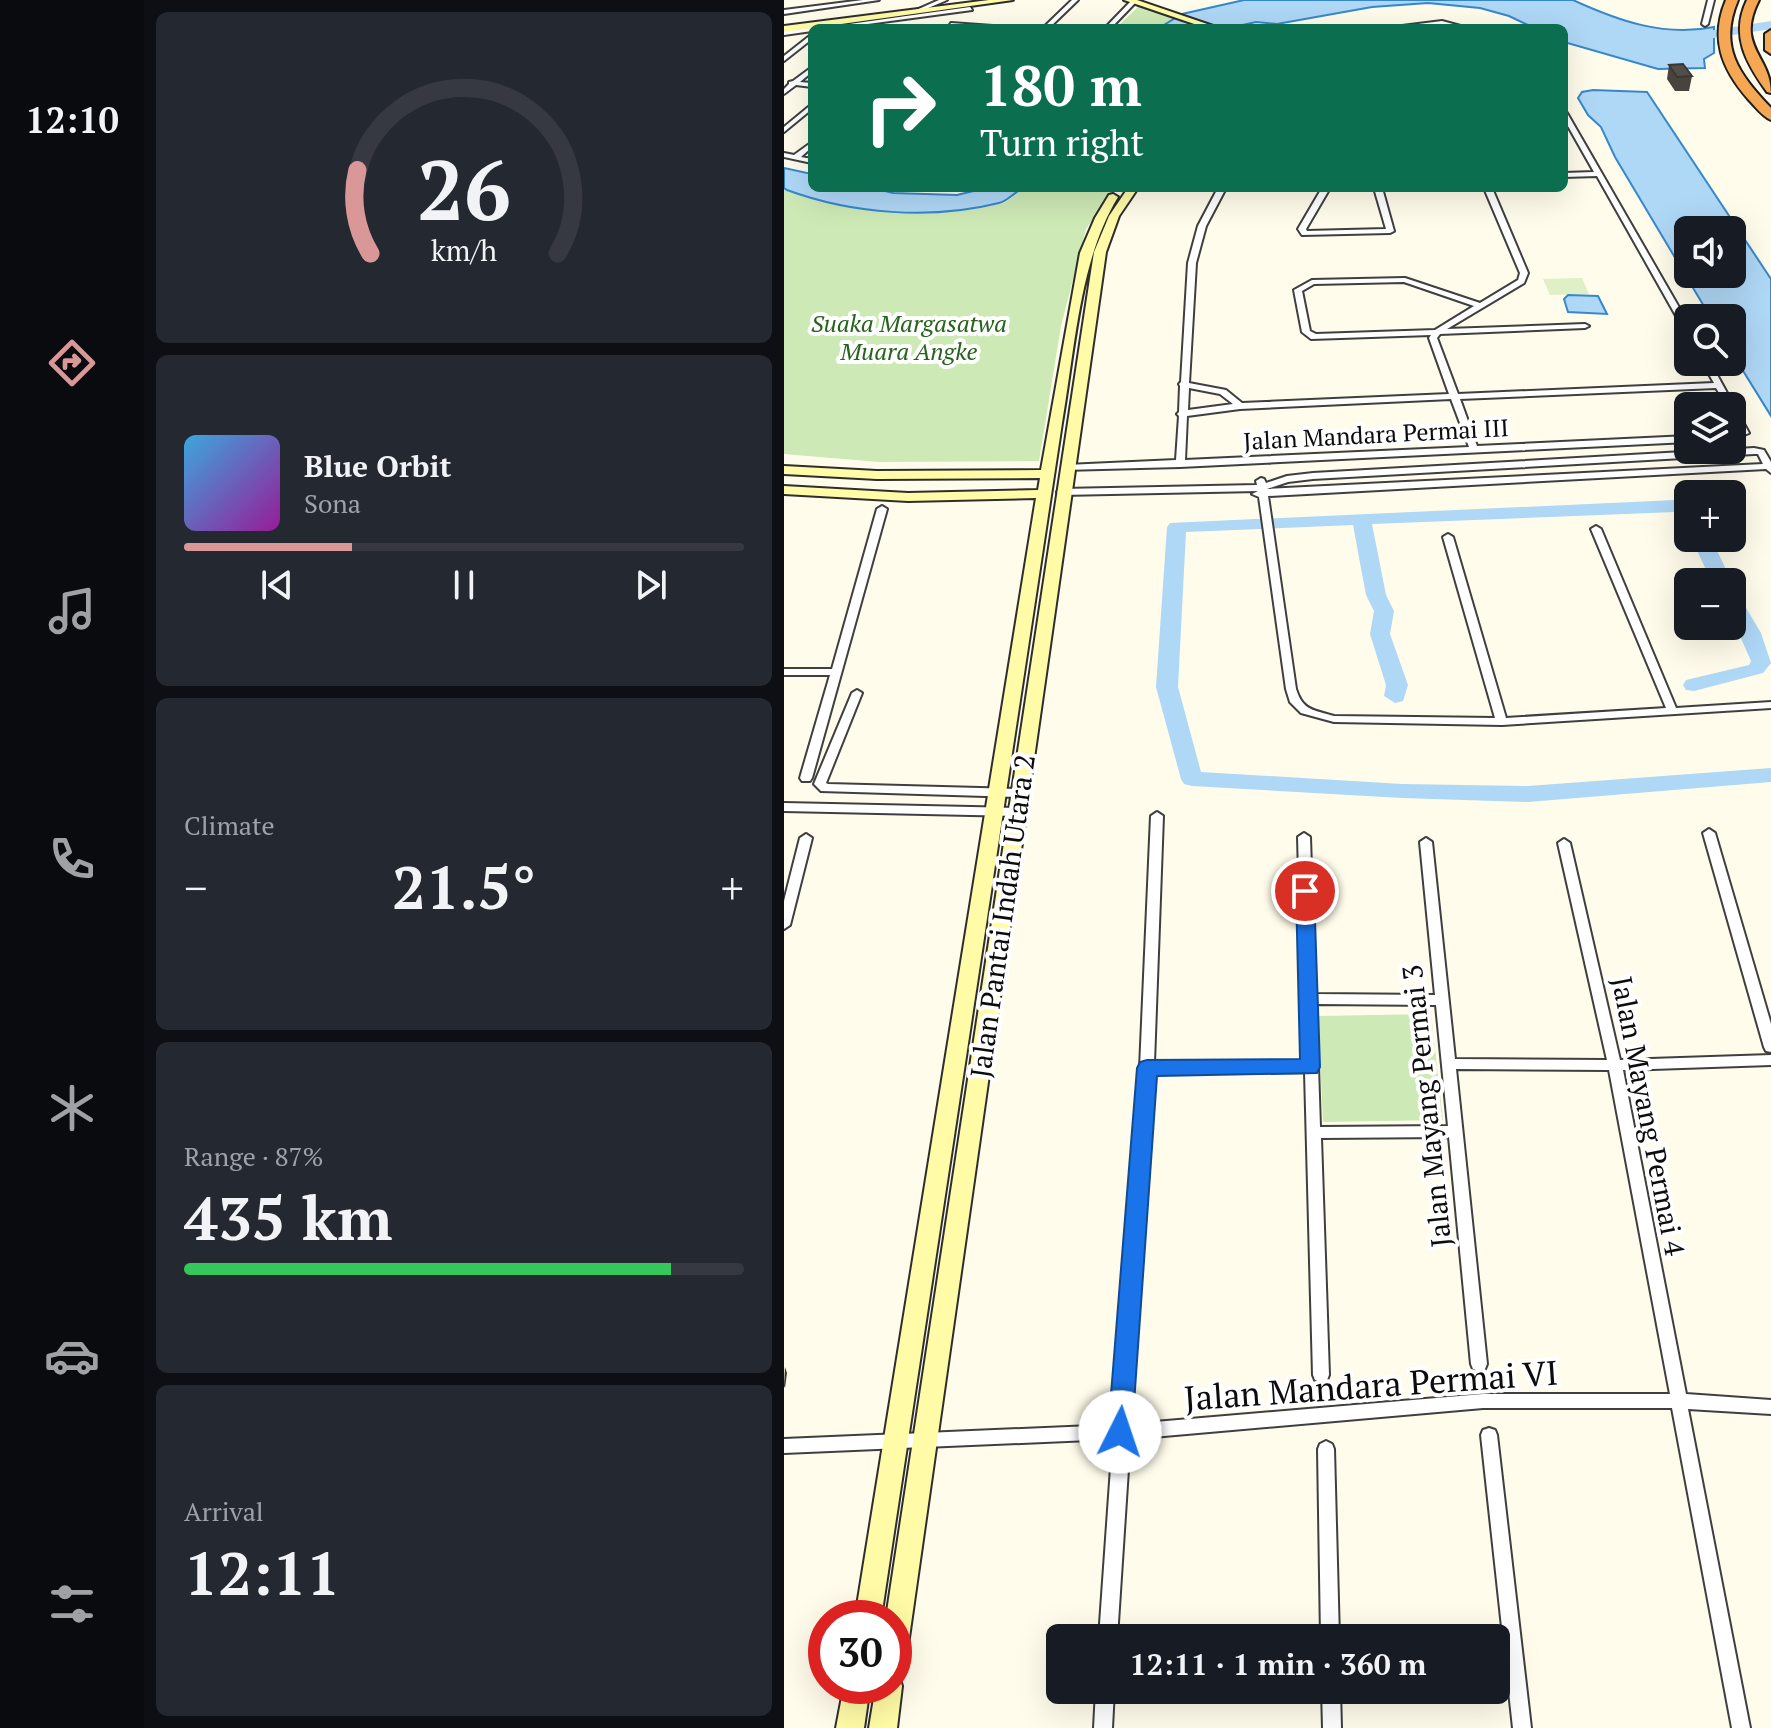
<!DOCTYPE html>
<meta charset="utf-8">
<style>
:root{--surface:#171b24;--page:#242831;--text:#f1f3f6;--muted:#9ea1a6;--line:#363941;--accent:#d99798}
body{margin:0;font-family:"PT Serif",serif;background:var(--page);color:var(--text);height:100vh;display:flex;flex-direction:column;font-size:30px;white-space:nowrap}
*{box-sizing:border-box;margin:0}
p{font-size:26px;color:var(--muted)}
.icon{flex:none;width:44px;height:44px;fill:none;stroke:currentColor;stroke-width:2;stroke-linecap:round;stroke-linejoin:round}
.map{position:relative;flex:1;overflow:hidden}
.drawer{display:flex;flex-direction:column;gap:12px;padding:12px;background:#0d0f14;width:640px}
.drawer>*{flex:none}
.top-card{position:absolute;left:24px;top:24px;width:760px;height:168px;border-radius:12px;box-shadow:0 8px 32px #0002;background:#0b6e4f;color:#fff;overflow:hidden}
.tools{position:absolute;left:890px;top:216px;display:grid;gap:16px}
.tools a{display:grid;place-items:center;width:72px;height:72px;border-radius:12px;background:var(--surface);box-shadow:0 8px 32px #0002;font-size:40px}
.speed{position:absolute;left:24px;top:1600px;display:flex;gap:16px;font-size:40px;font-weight:700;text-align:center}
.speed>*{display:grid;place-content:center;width:104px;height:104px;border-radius:50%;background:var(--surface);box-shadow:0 8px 32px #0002;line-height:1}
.speed .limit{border:12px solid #d22;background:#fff;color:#111}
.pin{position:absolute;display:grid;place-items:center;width:68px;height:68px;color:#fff;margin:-34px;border:4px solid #fff;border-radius:50%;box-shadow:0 2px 8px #0007}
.me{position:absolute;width:88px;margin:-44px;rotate:4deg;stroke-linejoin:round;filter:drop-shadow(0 0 6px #0008)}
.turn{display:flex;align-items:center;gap:28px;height:168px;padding:0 40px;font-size:36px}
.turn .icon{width:104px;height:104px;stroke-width:2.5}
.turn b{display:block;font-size:56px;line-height:68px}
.big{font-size:60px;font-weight:800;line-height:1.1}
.drawer .card{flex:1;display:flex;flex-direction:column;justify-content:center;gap:12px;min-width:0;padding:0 28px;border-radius:12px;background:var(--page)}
.drawer .dial{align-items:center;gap:0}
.dial svg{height:208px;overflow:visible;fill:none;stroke:var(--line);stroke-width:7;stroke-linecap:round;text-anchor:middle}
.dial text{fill:var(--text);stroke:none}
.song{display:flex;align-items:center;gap:24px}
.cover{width:96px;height:96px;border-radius:12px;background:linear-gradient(135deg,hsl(200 70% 55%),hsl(300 70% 35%))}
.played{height:8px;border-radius:4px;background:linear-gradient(90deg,var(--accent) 30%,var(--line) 30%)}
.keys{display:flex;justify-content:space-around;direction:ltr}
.heat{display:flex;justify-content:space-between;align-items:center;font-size:44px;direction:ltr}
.charge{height:12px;border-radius:6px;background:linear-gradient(90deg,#34c759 87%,var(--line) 0)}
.trip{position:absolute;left:262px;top:1624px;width:464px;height:80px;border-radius:12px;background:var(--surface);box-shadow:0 8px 32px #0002;font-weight:800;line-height:80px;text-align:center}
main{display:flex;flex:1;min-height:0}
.tab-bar{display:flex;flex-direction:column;width:144px;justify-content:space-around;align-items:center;background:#090b0e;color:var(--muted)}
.tab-bar .icon{width:56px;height:56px}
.tab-bar .current{color:var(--accent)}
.tab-bar b{font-size:36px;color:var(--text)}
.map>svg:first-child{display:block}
.green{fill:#cde9b5}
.pitch{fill:#dff0c7}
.water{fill:#afd7f6;stroke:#3688cd;stroke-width:2;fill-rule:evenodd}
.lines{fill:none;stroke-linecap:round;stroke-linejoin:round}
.river{fill:#afd7f6;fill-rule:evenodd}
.street-casing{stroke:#3f3f3f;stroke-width:4}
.secondary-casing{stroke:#2e2e2e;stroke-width:4}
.highway-casing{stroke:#1d1d1d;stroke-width:4}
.street{fill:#fff;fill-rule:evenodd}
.secondary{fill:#fffba6;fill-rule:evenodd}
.highway{fill:#f5a753;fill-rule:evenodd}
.wall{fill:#48433e}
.shaded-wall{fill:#3b3732}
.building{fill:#544e48;stroke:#3b3732;stroke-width:2}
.route{fill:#1a73e8;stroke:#114b97;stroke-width:2}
.labels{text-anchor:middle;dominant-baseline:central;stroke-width:8;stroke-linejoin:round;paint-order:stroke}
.far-park-label{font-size:24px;font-style:italic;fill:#27631c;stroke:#fff}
.far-street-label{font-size:24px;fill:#0c0c0c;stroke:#fff}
.street-label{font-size:28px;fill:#0c0c0c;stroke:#fff}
.near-street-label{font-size:34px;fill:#0c0c0c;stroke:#fff}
</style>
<main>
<nav class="tab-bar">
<b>12:10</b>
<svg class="icon current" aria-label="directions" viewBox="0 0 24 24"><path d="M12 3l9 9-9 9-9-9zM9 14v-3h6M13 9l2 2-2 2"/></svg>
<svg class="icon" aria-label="music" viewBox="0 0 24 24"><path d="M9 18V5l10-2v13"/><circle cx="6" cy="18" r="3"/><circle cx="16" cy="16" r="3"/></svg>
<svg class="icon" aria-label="phone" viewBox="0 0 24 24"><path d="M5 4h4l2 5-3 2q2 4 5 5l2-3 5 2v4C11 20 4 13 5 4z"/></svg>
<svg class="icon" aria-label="climate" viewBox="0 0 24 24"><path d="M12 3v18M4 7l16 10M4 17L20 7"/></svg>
<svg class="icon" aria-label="car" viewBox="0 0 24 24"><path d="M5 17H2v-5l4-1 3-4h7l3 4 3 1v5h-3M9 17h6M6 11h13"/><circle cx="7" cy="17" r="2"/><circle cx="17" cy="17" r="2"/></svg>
<svg class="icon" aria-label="filters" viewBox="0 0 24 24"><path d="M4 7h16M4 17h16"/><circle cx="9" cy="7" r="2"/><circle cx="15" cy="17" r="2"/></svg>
</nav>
<section class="drawer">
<div class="card dial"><svg viewBox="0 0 100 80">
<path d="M14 69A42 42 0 1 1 86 69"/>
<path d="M14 69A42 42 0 0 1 9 37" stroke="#d99798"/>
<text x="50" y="56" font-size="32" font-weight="700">26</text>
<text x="50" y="72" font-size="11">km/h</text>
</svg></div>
<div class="card">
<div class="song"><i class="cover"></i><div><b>Blue Orbit</b><p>Sona</p></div></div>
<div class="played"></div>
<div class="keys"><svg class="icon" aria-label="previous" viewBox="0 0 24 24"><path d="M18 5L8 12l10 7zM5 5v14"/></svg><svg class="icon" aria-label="pause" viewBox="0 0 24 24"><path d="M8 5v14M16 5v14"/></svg><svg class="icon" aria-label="next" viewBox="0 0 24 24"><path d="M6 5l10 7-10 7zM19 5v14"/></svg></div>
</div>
<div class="card"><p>Climate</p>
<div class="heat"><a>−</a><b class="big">21.5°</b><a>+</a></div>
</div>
<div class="card"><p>Range · 87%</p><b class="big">435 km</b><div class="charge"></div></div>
<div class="card"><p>Arrival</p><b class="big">12:11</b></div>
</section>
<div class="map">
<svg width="987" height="1728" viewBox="0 0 987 1728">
<rect width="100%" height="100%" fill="#fffceb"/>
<!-- green -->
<path class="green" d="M355,6L390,19L375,28H332Z
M0,188L52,205L134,212L189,209L220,203L241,188H331L302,229L277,326L255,461L95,462L0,454Z
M647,1014L659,1120L539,1122L534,1016Z"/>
<!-- pitch -->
<path class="pitch" d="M798,278L805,294L766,295L759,279Z"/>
<!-- water -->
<path class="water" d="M460,0H789C835,21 880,37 930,27V53L920,59L921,68L874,69L780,42V28H750L725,16L696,8L644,3L588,7L493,24L472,22L445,28H375L398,14Z
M809,90L863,92L987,279V416L948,353V318H927L831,157L817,127L804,115L794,98L798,92ZM948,230V274H904V230Z
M0,168L28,174V188H89L109,193L173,195L202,188H241C230,191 225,201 215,203C147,220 68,214 3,190L0,188Z
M784,295L814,296L823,314L784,312L780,299Z"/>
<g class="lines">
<!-- river -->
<path class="river" d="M987,21V29L899,43L893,39L899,35Z
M891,500L904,503V515L891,512L588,524L602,595L610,611L606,634L624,685L619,701L611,703L600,696L602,685L586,634L590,611L582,595L569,525L402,532L394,687L417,772L618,784L744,786L987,768V782L744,802L618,798L408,786L400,784L397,779L372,687L383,527L386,523Z
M907,538H927L948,582H928Z
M948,594L955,596L977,633L987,663L979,673L910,691L902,690L899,685L902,680L965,665L967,661L948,618Z"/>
<defs>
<path id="street" d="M79,0H95L0,14V10Z
M155,0H163L135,12L130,11Z
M288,0H294L265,28H259Z
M924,0H930L924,24L921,26L918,24Z
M347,1L352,2L327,28H321Z
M186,7L188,10L54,28H37Z
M658,21L684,28L658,25L602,28Z
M167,23L209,26L212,28L165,26Z
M28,27L30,28H28V31L0,35V31Z
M28,34V39L0,61V56Z
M28,67V72L16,82L28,83V87L12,85L0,94V89L5,84V82L9,81Z
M28,104V109L0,132V127Z
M780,111L783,113L904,323V332L900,330L813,176L780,177V173L810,172L780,119Z
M28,142V147L17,157L28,159V163L0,157V153L10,155Z
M434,188H442L422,226L412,263L405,383L442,390L458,403L665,394L645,338L647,335L527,339L518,332L510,290L528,280L621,278L696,303L734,280L736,273L700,188H708L744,273L740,283L663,329L801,324L805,326L801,328L656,334L653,338L674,394L930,383L918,362H926L965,433L948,440V434L956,432L948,416V406H943L932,388L676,399L693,446L904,436V442L396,467L279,470V466L282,465L392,460L395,416L393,414L395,412L396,386L395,384L397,382L404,263L414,226ZM620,282L690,306L651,330L532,334L526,331L518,291L530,284ZM405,388L436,394L449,404L404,410ZM667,399L685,447L401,460L403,416L456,409Z
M538,188H546L522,229L523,231L602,229L590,188H598L610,231L606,233L518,235L514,229Z
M970,448L980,450L987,462V473L982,469L484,496L512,689C519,711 530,710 550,716L711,718L659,537L664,534L669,537L722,718L882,708L807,529L812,526L817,529L892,708L987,702V708L718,725L550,722L517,713L506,702L502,689L475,497L468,494L474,491L278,495L273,492L278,489L473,485L472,481L477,478L480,479L482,483L503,476L529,473ZM970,454H974L979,464L483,489L504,482L529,479Z
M98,506L103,509L28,778L26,781H18L16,778L46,675H0V669H48L93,509Z
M73,690L78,693L42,783L44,784L237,789L243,793L237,797L37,791L30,784L68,693Z
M0,803L234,808L240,812L234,816L0,811Z
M373,812L379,816L370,1063L520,1062L514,837L520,833L526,837L531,994L651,995L636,842L642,838L648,842L671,1059L823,1060L774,843L780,839L786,843L836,1060L987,1055V1065L839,1070L902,1394L987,1400V1414L904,1409L966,1728H948L888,1408H699L346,1439L333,1638H315L329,1439L0,1453V1439L331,1425L356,1068L367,816ZM532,1004L652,1005L664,1126L536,1127ZM672,1069L825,1070L886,1394H699L347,1424L369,1073L521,1072L529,1375L531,1380L537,1382L543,1380L545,1375L537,1138L665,1137L687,1364L689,1369L695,1371L701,1369L703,1364Z
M925,829L931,833L987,1024V1052L982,1051L980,1047L919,833Z
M22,834L28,838L6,925L0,929V901L16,838Z
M705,1428L711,1430L713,1435L747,1728H729L697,1435L699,1430Z
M542,1441L548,1444L550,1449L555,1638H537L534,1449L536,1444Z
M312,1690H330L328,1728H310Z
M538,1690H556L557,1728H539Z"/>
<path id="secondary" d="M205,0H229L0,32V26Z
M340,0H353L435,28H422Z
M344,188H354L335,216L322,252L123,1652L119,1661L110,1665V1618H102L310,252L325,216Z
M329,194L334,197C295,261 291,349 278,423L97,1618H71L252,498L124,501L0,494V486L124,493L254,490L256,478L93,479L0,474V466L93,471L257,470L296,253L311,218L325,195Z
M110,1675L115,1676L118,1686L113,1728H85L92,1686H110Z
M60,1686H86L80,1728H52Z"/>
<path id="highway" d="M942,0H954C934,47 955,74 987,108V120C978,116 971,106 964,99C937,68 926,38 942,0Z
M963,0H975C951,47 987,55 987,93L983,92C962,63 946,35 963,0Z
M987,30V54L981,50V34Z"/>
</defs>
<!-- street casing -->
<use href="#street" class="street-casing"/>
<!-- secondary casing -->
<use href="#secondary" class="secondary-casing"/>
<!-- highway casing -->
<use href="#highway" class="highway-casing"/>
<!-- street -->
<use href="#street" class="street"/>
<!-- secondary -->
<use href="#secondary" class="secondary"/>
<!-- highway -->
<use href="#highway" class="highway"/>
</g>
<!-- wall -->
<path class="wall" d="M885,65L908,76L905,91H891L883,79Z"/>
<!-- shaded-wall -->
<path class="shaded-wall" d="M1,1367L3,1373L1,1388L0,1386Z"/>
<!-- building -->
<path class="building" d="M899,64L908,76L893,77L885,65Z"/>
<!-- route -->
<path class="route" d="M521,885L530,891L536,1067L533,1073L373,1076L348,1432L344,1440L336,1443L327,1440L324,1432L353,1068L356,1062L363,1060L516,1059L512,891Z"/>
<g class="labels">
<!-- far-park labels -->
<g class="far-park-label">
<text x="125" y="323">Suaka Margasatwa<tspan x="125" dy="28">Muara Angke</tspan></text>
</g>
<!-- far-street labels -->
<g class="far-street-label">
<text transform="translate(592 434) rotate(-3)">Jalan Mandara Permai III</text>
</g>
<!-- street labels -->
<g class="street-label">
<text transform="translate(218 916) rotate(-82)">Jalan Pantai Indah Utara 2</text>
<text transform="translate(642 1106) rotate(-96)">Jalan Mayang Permai 3</text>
<text transform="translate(865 1116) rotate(79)">Jalan Mayang Permai 4</text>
</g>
<!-- near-street labels -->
<g class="near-street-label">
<text transform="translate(587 1385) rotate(-4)">Jalan Mandara Permai VI</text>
</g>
</g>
</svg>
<div class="tools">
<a><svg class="icon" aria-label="sound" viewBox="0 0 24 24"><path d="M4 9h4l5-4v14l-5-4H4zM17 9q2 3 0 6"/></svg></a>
<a><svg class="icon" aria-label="search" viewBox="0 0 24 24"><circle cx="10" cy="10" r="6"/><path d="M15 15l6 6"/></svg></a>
<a><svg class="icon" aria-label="layers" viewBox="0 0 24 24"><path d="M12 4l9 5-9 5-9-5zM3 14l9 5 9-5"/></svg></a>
<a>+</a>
<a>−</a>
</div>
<div class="speed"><div class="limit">30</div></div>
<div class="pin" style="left:521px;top:891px;background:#d93025"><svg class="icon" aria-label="arrive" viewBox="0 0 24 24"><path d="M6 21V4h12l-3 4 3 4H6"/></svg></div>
<svg class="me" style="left:336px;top:1432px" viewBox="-20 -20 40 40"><circle r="19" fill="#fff"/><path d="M0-13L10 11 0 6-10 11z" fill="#1a73e8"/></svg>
<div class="trip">12:11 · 1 min · 360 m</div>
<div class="top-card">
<div class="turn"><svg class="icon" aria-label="right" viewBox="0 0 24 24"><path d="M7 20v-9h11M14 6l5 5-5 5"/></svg><div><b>180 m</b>Turn right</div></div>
</div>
</div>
</main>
